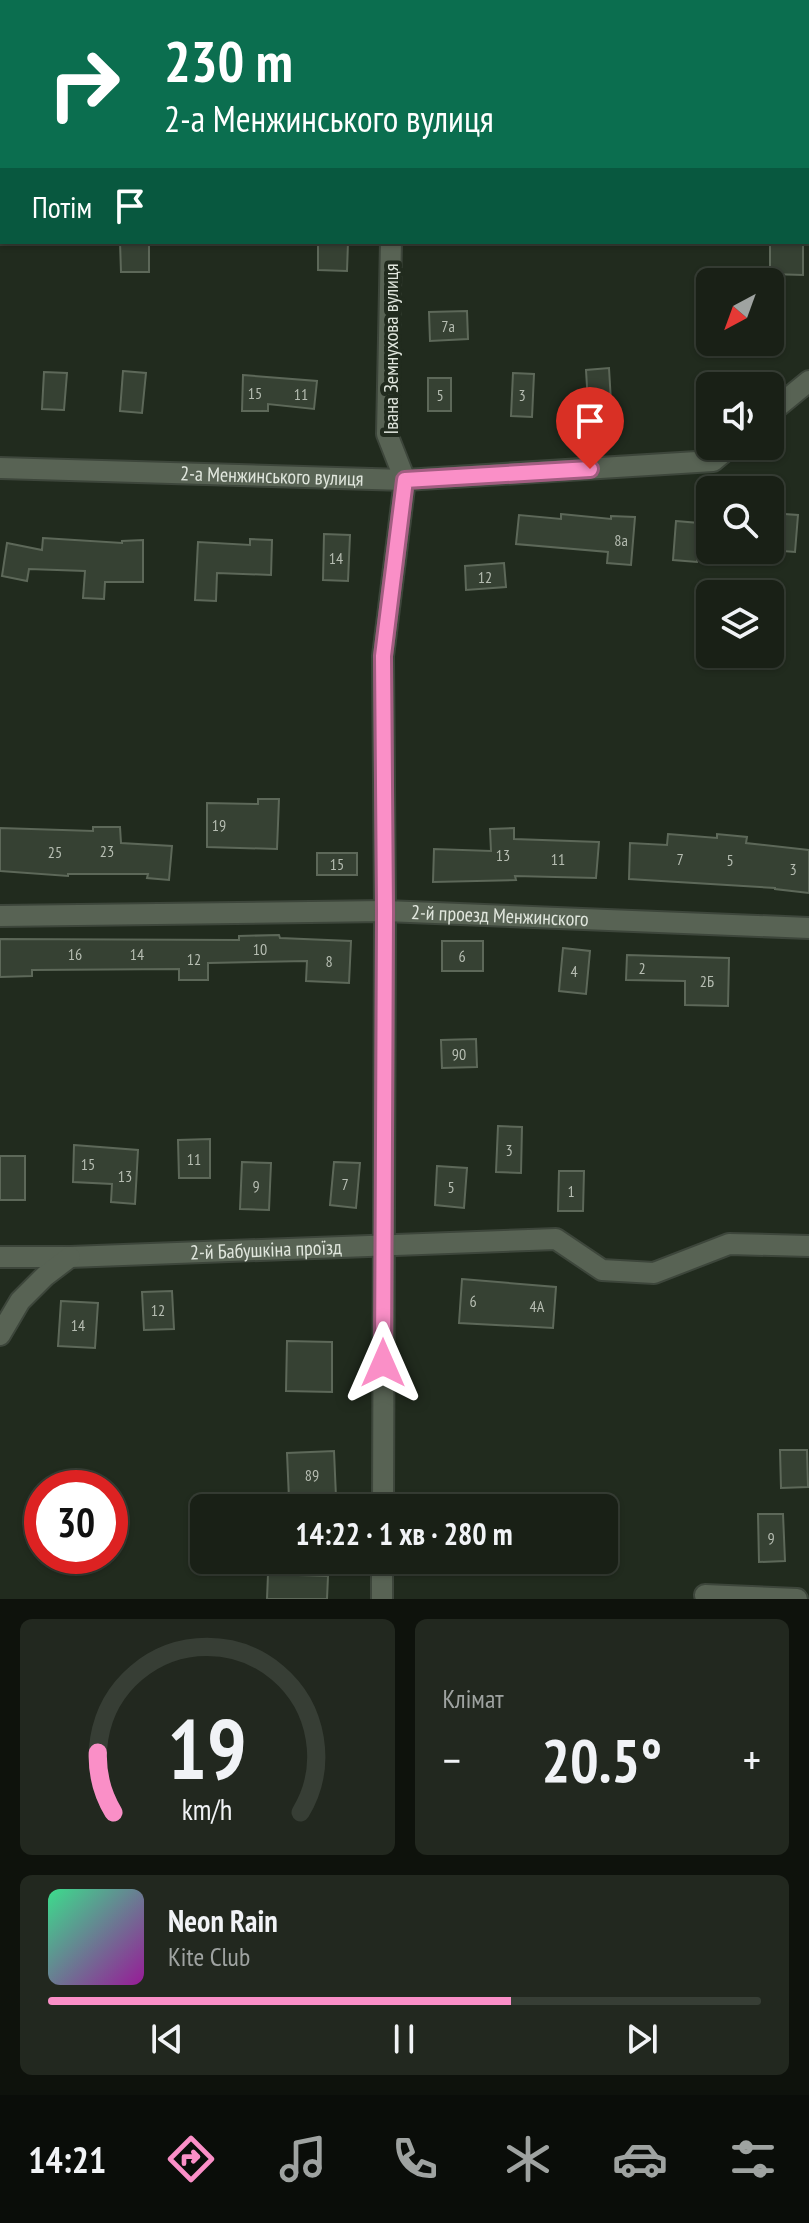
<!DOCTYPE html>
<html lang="uk">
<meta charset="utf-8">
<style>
:root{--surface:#192016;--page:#22281f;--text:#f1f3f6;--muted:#9fa3a1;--line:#373e35;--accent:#fa8fc7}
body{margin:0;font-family:"PT Sans Narrow",sans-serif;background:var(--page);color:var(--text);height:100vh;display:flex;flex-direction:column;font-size:30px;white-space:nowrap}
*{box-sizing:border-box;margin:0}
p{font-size:26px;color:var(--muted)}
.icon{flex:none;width:44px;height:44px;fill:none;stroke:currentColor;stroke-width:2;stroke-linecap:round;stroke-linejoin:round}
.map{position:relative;height:1599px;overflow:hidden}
.details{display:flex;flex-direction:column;gap:20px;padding:20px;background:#0e120c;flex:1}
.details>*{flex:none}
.banner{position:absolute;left:0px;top:0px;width:810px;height:244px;box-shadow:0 2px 6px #0004,0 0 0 2px var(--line);background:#0b6e4f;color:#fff;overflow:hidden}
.needle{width:52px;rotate:221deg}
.fabs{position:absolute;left:696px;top:268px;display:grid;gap:16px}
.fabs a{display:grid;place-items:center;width:88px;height:88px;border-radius:12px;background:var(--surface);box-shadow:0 2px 6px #0004,0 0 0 2px var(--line);font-size:40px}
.speed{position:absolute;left:24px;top:1470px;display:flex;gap:16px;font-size:40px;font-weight:700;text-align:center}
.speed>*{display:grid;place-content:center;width:104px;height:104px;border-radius:50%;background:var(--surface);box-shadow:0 2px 6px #0004,0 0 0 2px var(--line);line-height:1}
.speed .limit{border:12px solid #d22;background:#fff;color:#111}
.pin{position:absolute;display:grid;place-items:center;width:68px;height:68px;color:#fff;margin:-82px -34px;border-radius:50% 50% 50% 0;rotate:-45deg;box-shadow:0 0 8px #0007}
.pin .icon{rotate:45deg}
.me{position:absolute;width:88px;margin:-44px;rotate:0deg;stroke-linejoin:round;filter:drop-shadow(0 0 6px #0008)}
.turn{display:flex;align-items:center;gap:28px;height:168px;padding:0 32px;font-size:36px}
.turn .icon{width:104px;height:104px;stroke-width:2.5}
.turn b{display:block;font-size:56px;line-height:68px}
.then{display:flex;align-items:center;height:76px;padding:0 32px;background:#0003;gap:16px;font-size:30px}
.big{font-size:60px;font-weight:600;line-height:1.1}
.details .tile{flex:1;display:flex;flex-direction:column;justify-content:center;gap:12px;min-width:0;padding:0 28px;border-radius:12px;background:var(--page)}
.details .dial{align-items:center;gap:0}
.dial svg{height:208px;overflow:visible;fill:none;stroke:var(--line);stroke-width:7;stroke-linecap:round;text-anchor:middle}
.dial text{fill:var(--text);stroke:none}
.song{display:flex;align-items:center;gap:24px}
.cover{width:96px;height:96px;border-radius:12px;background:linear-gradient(135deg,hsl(150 70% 55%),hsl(300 70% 35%))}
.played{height:8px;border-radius:4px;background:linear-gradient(90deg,var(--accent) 65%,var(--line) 65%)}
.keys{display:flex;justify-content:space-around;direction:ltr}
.heat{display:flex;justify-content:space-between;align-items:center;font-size:44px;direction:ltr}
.details .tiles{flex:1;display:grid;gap:20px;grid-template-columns:1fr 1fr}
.tile:last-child{grid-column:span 2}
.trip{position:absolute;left:190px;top:1494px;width:428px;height:80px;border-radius:12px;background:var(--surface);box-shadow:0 2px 6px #0004,0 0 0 2px var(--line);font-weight:600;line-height:80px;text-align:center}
.tab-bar{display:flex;height:128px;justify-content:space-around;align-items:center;background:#0a0d09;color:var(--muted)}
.tab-bar .icon{width:56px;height:56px}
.tab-bar .selected{color:var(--accent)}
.tab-bar b{font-size:36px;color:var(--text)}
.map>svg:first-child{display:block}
.building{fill:#364133;stroke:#5d6859;stroke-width:2}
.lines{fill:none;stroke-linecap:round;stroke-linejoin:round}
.minor-casing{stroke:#3d463b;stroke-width:24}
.minor{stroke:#586354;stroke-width:20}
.route-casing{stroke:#a25d81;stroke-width:20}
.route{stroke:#fa8fc7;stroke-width:14}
.labels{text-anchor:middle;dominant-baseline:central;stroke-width:8;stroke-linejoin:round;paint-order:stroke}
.number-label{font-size:16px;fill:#b6bdb2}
.street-label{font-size:20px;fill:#e0e6dd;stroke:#212b1e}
</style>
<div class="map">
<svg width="809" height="1599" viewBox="0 0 809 1599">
<rect width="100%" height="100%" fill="#212b1e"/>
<!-- building -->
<path class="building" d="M120,242H149V272H121Z
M318,242H348L347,271L318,270Z
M770,242H803V275L770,274Z
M467,311L468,339L430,341L429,312Z
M609,368L612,419L589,420L586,370Z
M123,371L146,373L142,413L120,411Z
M44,372L67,373L64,410L42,409Z
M513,373L534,374L532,417L511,416Z
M243,375L317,381L314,409L268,404V411H242Z
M428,378H451V411H428Z
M770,513L798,515L795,552L770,550Z
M561,514L611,519V516L635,517L631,565L607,563L608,552L516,544L519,515L561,519Z
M676,521L699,523L697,562L673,560Z
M324,534L350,535L348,581L323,580Z
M43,538L122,543V541L143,540V582H105L104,599L83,598L85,571L29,569L27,581L2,576L7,543L42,550Z
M250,539L272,540L271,575L217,573L216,601L195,600L198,542L250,545Z
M504,563L506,587L466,590L465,566Z
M258,799H279L277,849L207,847V803L258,804Z
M93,827H120L121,843L172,846L169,880L147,878L148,874H68V876L0,871V828L93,831Z
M514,828V839L599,842L596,878L515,876L516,880L433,882L434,849L491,851L490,829Z
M668,834L717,838V834L747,837L746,843L809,850V893L775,889V888L629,879L630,843L667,845Z
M317,853H357V875H317Z
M279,935L280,938L351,941L349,983L306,981L307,961L208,963V980H179V969L32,970V976L0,977V939L239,940V936Z
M442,941H483V971H442Z
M563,948L590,951L586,994L559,991Z
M627,955L729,958L728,1006L685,1005V981L626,980Z
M476,1039L477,1067L442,1068L441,1040Z
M498,1126L522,1127L521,1173L496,1172Z
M210,1139V1178H179L178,1140Z
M74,1145L138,1150L135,1204L111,1202L112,1184L73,1182Z
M0,1156H25V1200H0Z
M242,1162L271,1163L269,1210L240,1209Z
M334,1162L360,1163L356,1208L330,1205Z
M437,1166L467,1168L464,1208L435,1205Z
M559,1171H584L583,1211H558Z
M462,1279L556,1287L553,1328L459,1323Z
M172,1291L174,1329L144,1330L142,1292Z
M61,1301L98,1303L95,1348L58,1346Z
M287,1341L332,1342V1392L286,1391Z
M780,1450H807L808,1487L781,1488Z
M334,1451L336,1497L289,1499L287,1453Z
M758,1514H783L785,1561L759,1562Z
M268,1574L328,1576L327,1599H267Z"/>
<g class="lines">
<defs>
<g id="minor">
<path d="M394,2V0"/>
<path d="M0,175H2"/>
<path d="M808,176H809"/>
<path d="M770,413L809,381"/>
<path id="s1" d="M0,468L405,480L713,461L731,446"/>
<path id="s2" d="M0,916L385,911L809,928"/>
<path id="s3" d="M0,1257H70L556,1239L602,1270L654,1273L729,1244L809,1246"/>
<path d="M0,1335L20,1301L45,1276L70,1257"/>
<path d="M383,1508L385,911L383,656L405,480L387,434L391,242"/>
<path d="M705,1595L797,1599"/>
<path d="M382,1599V1560"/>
</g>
</defs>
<!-- minor casing -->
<use href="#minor" class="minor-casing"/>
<!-- minor -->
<use href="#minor" class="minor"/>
</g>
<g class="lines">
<defs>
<path id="route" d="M383,1363L385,911L383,656L405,480L590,469"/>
</defs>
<!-- route casing -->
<use href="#route" class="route-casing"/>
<!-- route -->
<use href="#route" class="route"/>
</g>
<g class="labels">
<!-- number labels -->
<g class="number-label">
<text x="448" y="326">7а</text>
<text x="255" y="393">15</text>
<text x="301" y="394">11</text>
<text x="440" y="395">5</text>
<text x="522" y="395">3</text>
<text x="621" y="540">8а</text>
<text x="336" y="558">14</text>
<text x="485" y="577">12</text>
<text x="219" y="825">19</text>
<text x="107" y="851">23</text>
<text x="55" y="852">25</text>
<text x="503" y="855">13</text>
<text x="558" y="859">11</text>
<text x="680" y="859">7</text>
<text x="730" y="860">5</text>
<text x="337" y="864">15</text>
<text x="793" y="869">3</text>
<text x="260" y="949">10</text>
<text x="75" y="954">16</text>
<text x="137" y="954">14</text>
<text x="462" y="956">6</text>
<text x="194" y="959">12</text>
<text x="329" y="961">8</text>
<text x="642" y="968">2</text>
<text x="574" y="971">4</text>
<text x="707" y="981">2Б</text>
<text x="459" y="1054">90</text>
<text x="509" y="1150">3</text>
<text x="194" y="1159">11</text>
<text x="88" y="1164">15</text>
<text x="125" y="1176">13</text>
<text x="345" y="1184">7</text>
<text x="256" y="1186">9</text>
<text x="451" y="1187">5</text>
<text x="571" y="1191">1</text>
<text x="473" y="1301">6</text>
<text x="537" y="1306">4А</text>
<text x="158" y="1310">12</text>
<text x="78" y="1325">14</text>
<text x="312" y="1475">89</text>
<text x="771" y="1538">9</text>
</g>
<!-- street labels -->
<g class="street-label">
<text transform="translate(391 349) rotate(-90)">Івана Земнухова вулиця</text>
<text stroke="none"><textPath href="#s1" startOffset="272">2-а Менжинського вулиця</textPath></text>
<text stroke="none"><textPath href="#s2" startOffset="500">2-й проезд Менжинского</textPath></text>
<text stroke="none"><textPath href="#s3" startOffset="266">2-й Бабушкіна проїзд</textPath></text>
</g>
</g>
</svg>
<div class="fabs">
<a><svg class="needle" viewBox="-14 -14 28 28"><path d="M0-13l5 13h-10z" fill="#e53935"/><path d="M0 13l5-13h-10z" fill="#9fa3a1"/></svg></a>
<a><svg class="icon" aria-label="sound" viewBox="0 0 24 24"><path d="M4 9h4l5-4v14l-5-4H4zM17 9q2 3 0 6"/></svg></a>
<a><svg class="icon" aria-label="search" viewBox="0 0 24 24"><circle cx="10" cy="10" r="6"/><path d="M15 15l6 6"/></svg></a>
<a><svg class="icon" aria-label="layers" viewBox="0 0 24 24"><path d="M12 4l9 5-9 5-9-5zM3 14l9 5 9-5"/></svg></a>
</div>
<div class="speed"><div class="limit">30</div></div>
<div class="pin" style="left:590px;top:469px;background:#d93025"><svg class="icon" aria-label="arrive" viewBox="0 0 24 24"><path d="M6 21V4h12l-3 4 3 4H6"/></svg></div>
<svg class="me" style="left:383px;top:1363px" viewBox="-20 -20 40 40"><path d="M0-17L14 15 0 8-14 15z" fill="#fa8fc7" stroke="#fff" stroke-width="4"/></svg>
<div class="trip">14:22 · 1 хв · 280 m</div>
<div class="banner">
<div class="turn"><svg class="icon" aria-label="right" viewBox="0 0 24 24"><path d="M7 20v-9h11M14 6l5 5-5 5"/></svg><div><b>230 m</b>2-а Менжинського вулиця</div></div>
<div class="then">Потім<svg class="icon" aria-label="arrive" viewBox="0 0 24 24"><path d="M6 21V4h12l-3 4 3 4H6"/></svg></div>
</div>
</div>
<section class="details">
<div class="tiles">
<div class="tile dial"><svg viewBox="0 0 100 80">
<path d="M14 69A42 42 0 1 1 86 69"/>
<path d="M14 69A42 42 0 0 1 8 46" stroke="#fa8fc7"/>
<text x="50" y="56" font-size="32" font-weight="700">19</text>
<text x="50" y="72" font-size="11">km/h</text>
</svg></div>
<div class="tile"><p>Клімат</p>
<div class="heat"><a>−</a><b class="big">20.5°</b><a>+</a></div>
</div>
<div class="tile">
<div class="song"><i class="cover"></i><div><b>Neon Rain</b><p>Kite Club</p></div></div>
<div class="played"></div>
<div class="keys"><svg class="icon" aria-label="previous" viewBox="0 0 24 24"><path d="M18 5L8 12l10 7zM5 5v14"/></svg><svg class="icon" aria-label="pause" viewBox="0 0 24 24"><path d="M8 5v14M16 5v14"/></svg><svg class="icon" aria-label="next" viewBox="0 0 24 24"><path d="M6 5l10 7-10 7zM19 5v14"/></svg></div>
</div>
</div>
</section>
<nav class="tab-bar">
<b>14:21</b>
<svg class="icon selected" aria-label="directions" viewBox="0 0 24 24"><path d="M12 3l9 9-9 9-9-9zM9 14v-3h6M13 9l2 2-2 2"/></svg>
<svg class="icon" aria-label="music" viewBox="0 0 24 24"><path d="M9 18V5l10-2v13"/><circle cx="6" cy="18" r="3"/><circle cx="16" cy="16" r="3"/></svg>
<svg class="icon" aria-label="phone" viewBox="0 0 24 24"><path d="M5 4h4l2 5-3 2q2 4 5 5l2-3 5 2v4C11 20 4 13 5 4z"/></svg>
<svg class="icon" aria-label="climate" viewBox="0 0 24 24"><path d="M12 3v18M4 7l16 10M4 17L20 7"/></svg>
<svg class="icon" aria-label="car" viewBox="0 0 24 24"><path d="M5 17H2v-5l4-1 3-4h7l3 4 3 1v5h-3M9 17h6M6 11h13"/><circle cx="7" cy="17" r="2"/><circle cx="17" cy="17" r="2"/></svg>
<svg class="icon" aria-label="filters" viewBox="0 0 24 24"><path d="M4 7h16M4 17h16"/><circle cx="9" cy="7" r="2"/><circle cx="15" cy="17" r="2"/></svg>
</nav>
